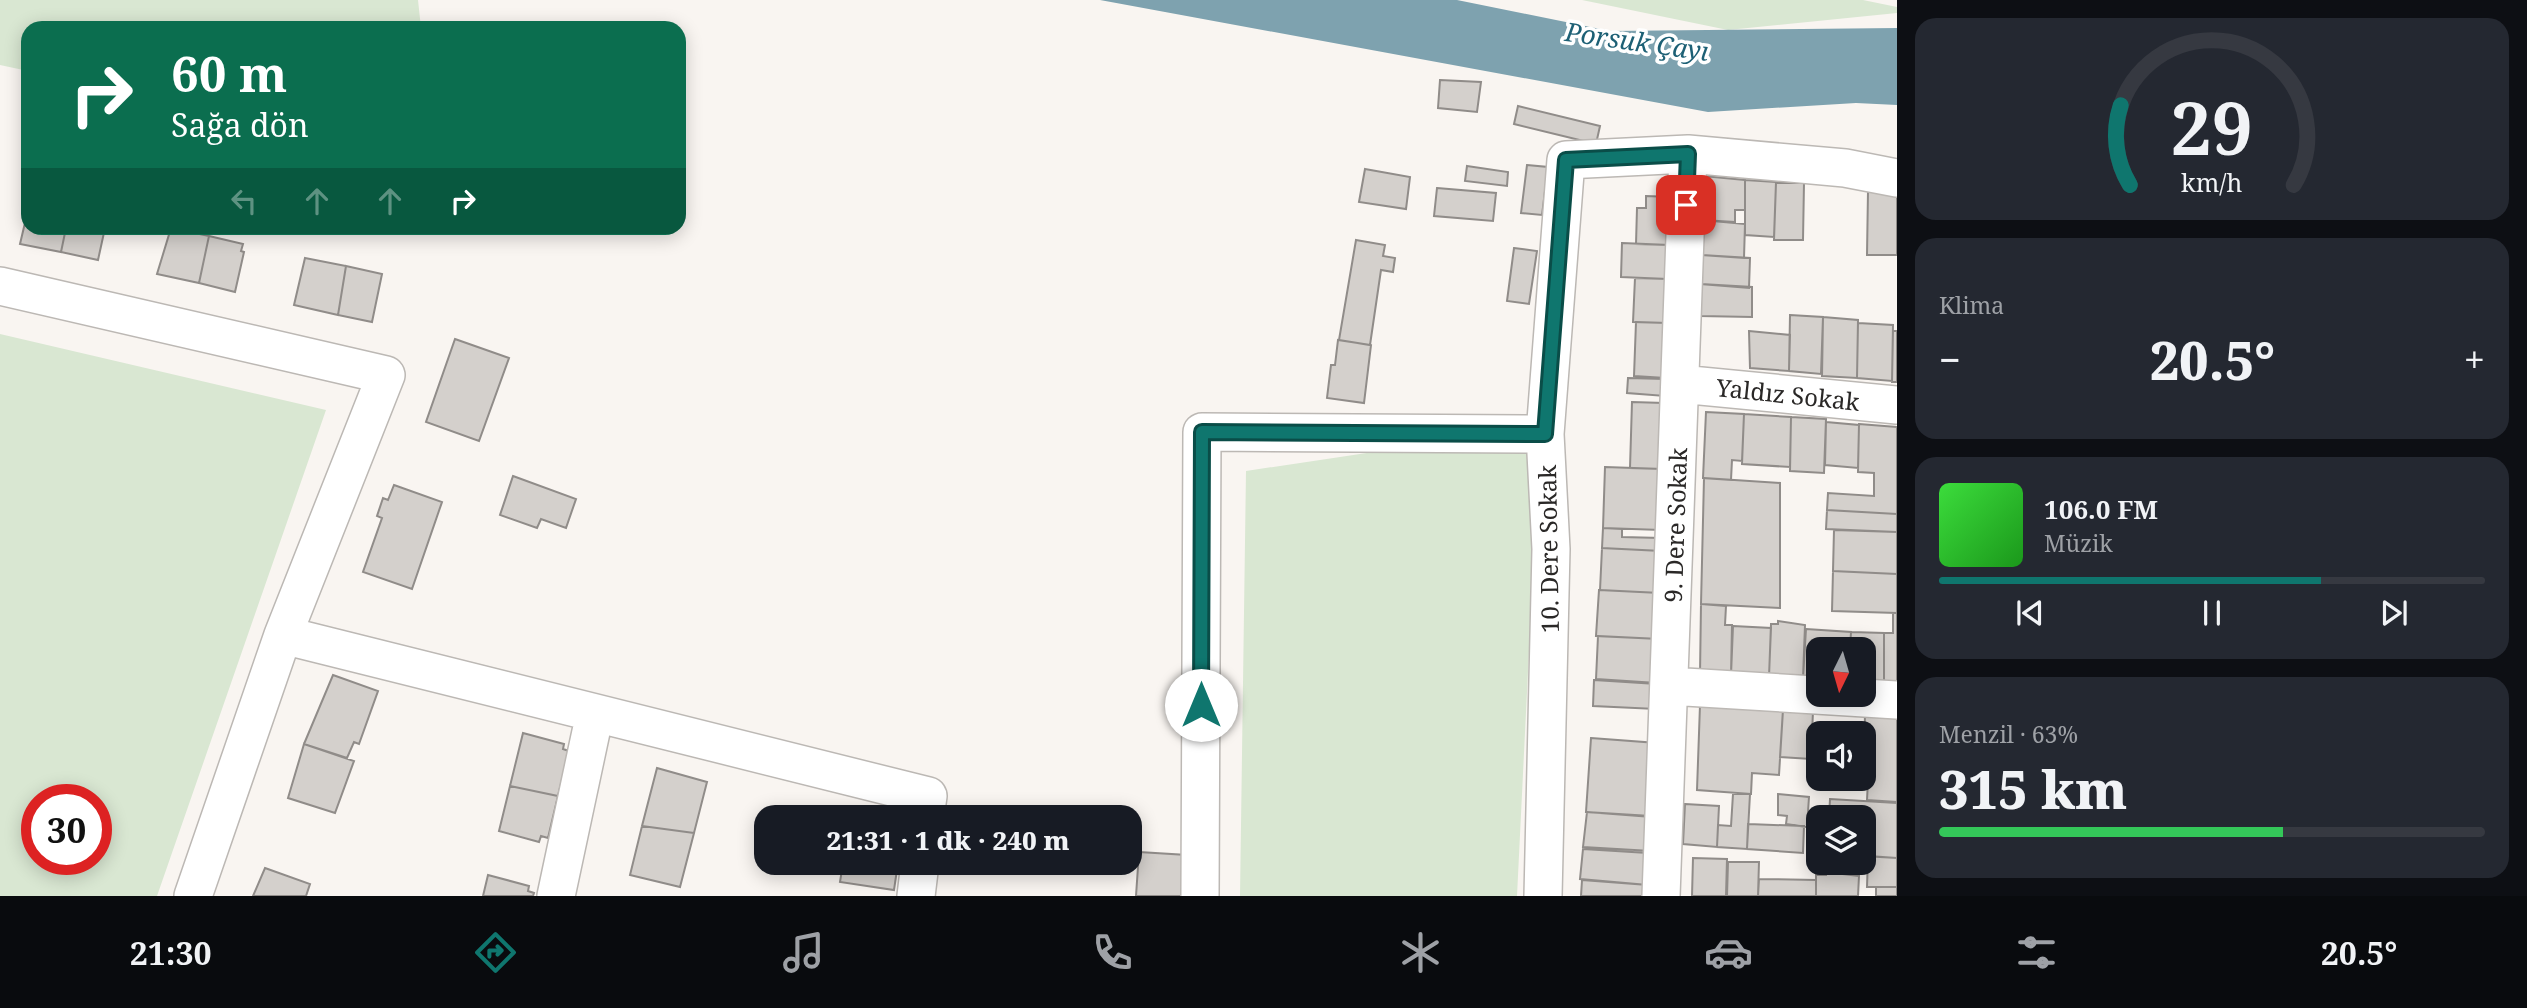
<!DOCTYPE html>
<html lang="tr">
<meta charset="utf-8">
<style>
:root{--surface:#171b24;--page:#242831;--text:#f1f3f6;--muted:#9ea1a6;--line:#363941;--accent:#0f766e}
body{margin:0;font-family:"Noto Serif",serif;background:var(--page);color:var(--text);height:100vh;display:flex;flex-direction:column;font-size:26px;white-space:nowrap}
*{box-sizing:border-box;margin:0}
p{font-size:23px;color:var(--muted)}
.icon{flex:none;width:38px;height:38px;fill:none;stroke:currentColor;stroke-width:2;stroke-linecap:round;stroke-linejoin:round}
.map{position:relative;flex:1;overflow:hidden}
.side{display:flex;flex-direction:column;gap:18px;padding:18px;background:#0d0f14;width:630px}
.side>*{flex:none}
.top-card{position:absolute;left:21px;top:21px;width:665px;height:214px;border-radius:21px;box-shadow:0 4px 18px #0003;background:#0b6e4f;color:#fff;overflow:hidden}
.needle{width:46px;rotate:185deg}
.fabs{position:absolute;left:1806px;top:637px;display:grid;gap:14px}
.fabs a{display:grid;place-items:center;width:70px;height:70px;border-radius:14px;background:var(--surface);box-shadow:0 4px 18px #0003;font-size:35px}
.speed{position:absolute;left:21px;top:784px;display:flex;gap:14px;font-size:35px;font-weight:700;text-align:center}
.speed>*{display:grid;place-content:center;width:91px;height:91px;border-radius:50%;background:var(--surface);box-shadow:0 4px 18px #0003;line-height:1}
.speed .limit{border:10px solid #d22;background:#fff;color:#111}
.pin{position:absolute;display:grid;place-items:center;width:60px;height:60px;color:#fff;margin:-30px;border-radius:14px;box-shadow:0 4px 10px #0006}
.me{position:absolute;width:77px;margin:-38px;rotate:0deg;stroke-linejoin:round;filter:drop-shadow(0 0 5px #0008)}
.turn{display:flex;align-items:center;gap:24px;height:147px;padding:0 35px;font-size:32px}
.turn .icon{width:91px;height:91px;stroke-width:2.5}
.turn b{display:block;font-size:49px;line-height:60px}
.lanes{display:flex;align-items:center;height:66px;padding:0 35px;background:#0003;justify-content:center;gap:35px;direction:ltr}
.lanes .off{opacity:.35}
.big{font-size:52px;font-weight:800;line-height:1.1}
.side .card{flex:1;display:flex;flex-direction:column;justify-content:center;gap:10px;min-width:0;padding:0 24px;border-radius:21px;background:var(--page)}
.side .dial{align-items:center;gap:0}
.dial svg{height:182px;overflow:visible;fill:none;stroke:var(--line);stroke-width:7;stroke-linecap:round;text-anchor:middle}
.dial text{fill:var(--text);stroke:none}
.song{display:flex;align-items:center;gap:21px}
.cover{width:84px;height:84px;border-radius:10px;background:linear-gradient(135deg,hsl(120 70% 55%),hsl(120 70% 35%))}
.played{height:7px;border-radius:4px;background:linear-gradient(90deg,var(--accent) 70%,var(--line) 70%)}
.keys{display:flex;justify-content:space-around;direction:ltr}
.heat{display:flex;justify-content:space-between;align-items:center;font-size:38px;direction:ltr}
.charge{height:10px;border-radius:5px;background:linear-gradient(90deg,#34c759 63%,var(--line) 0)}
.trip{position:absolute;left:754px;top:805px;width:388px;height:70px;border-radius:21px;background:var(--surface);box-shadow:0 4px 18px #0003;font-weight:800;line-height:70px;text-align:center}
.tab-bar{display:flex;height:112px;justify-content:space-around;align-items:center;background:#090b0e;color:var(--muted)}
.tab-bar .icon{width:49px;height:49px}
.tab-bar .active{color:var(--accent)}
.tab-bar b{font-size:32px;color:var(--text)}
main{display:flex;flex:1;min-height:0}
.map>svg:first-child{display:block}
.green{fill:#d9e7d2;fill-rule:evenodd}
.water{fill:#7ea2af}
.building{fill:#d4d0cc;stroke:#908c89;stroke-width:2}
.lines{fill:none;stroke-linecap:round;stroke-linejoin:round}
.minor-casing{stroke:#bcb8b4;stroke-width:40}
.minor{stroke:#fff;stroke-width:37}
.route-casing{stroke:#0a4d48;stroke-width:18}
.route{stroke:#0f766e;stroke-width:12}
.labels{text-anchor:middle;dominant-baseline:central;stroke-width:7;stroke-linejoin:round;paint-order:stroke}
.street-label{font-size:24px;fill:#2a2827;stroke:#fff}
.water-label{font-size:26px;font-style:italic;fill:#1d6075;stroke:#fff}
</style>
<main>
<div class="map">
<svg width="1897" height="896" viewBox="0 0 1897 896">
<rect width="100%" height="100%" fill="#f9f5f1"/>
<!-- green -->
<path class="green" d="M0,0H418L421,28H28V71L0,65Z
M1582,0H1863L1897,7V13L1728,30Z
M0,334L326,410L157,896H0ZM37,800H96V859H37Z
M1539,447L1517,896H1240L1246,471L1400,448Z"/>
<!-- water -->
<path class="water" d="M1100,0H1457L1610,31L1897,28V105L1856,103L1708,112Z"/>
<!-- building -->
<path class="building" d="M1440,80L1481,82L1477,112L1438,108Z
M1518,106L1600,126L1596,144L1514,124Z
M1527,165L1548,167L1542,215L1521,213Z
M1467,166L1508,172L1507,186L1465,181Z
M1365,169L1410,177L1406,209L1359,202Z
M1703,176L1745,180V210H1735V222L1702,220Z
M1745,180L1776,182L1774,237L1745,235Z
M1776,183H1804L1803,240H1774Z
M1437,188L1496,193L1493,221L1434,216Z
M1868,191L1897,194V255H1867Z
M1646,196L1671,197L1669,245L1636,244L1637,208H1646Z
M28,210V228H66L61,252L20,244Z
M1702,220L1745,224L1744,258L1702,255Z
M66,228H105L98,260L61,252Z
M171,228L209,236L199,283L157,274Z
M209,236L243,244L241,251L244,252L235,292L199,283Z
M1356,240L1385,245L1383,256L1395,258L1393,272L1381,270L1370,345L1339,340Z
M1622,243L1669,245L1668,279L1621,277Z
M1514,248L1537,251L1529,304L1507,301Z
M1702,255L1750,258L1749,288L1701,284Z
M305,258L346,266L338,315L294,305Z
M346,266L382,274L372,322L338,315Z
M1635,278L1668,279L1667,323L1633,322Z
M1701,284L1752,287V317L1700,316Z
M1790,315L1823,317L1821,374L1789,371Z
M1823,317L1858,320L1857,378L1822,376Z
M1636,322L1667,323L1666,378L1634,376Z
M1858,323L1893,325L1892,381L1857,378Z
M1749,331L1790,335L1789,371L1750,368Z
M1893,331H1897V382H1892Z
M455,339L509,358L479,441L426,422Z
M1338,340L1371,345L1364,403L1327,398L1331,365H1335Z
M1628,378L1665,379V396L1627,393Z
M1632,402L1664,403L1662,469L1630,468Z
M1706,412L1744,414L1742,461L1732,460L1731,480L1703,478Z
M1744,414L1791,417L1790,467L1742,464Z
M1791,417L1826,419L1824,473L1790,471Z
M1826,422L1859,425L1858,468L1825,465Z
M1859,424L1897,427V514L1827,510L1828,493L1874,496V473L1858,472Z
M1605,467L1662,469L1661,530L1603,528Z
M513,476L576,499L566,528L541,519L537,528L500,515Z
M1704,478L1780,483V608L1701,604Z
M394,485L442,502L412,589L363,572L382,518L377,516L383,498L388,500Z
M1827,510L1897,514V532L1826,529Z
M1603,528L1622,529V537L1661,538V551L1602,548Z
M1834,530L1897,532V574L1833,571Z
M1602,548L1661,551L1660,593L1600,590Z
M1833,571L1897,574V613L1832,611Z
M1599,590L1660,593L1659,639L1596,636Z
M1701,604L1726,606L1725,625H1732L1731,675L1700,674Z
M1893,613H1897V682H1884V633H1893Z
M1778,621L1805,625L1803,679L1769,677L1771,624H1778Z
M1733,626L1771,628L1769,676L1731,675Z
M1806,629L1851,632L1850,649H1818V679L1803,678Z
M1851,632L1884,633V682L1864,681V649H1850Z
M1598,636L1659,639L1657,683L1596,679Z
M333,675L378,691L359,744L354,742L347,758L304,744Z
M1594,680L1657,684L1656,709L1593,706Z
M1700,705L1783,710L1779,775L1752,773L1751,794L1697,790Z
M1783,709L1813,711L1811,759L1780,757Z
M1865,711L1897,713V802L1867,800L1868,780L1861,779H1864Z
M523,733L564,744L563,749L569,751L558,796L510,786Z
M1591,738L1657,743L1651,816L1586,812Z
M304,744L354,761L335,813L288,798Z
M657,768L707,782L694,833L642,826Z
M510,786L558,796L548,838L541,836L539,842L499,831Z
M1733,794H1750L1747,849L1717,847L1718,825L1731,826Z
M1778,794L1809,797L1807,827L1786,824L1787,816L1778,815Z
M1830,799L1897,803V858L1864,856V817H1829Z
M1685,804L1719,806L1717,847L1683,844Z
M851,806L904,813V817H849Z
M1587,812L1652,817L1651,851L1583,847Z
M1748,824L1804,826L1803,853L1747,849Z
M642,826L694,833L680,887L630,875Z
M1583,849L1648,853V885L1580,879Z
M1139,852L1187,855L1184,896H1136Z
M1868,856L1897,858V887H1867Z
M1693,858L1727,859L1726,896H1692Z
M1728,862H1759L1758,896H1727Z
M843,863H898L894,890L840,882Z
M265,868L310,884L306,896H253Z
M1826,872L1859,876L1858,896H1816V875H1826Z
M488,875L529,886L528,891L534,893L533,896H483Z
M1759,879L1816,880V896H1758Z
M1582,880L1648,885L1650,896H1581Z
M1876,887H1897V896H1876Z"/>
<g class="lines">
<defs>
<path id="minor" d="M0,286L386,375L283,635L193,896
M1680,384L1897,405
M283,635L928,796L925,817
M1669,686L1897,700
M556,896L595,713
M916,896L920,863
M1200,896L1202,432L1545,434
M1543,896L1551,549L1545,434L1566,160L1688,154L1845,168L1897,178
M1661,896L1688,154"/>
</defs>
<!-- minor casing -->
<use href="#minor" class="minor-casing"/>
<!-- minor -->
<use href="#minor" class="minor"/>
</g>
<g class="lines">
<defs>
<path id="route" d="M1201,705L1202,432L1545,434L1566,160L1688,154L1686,205"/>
</defs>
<!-- route casing -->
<use href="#route" class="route-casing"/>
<!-- route -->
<use href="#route" class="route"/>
</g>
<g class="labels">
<!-- street labels -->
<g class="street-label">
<text transform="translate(1788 394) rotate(6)">Yaldız Sokak</text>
<text transform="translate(1675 525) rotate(-88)">9. Dere Sokak</text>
<text transform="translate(1548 549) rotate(-91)">10. Dere Sokak</text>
</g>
<!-- water labels -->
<g class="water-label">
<text transform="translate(1637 41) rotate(8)">Porsuk Çayı</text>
</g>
</g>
</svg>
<div class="fabs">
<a><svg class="needle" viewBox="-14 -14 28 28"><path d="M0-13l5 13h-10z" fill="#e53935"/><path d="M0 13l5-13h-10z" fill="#9ea1a6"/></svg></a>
<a><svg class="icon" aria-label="sound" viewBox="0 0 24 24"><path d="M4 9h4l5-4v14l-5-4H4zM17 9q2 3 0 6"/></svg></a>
<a><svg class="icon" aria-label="layers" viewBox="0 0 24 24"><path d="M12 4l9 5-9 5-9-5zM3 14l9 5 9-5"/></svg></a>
</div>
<div class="speed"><div class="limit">30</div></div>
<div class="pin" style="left:1686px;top:205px;background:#d93025"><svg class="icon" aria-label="arrive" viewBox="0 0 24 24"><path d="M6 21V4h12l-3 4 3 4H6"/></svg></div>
<svg class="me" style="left:1201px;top:705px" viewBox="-20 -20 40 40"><circle r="19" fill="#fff"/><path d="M0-13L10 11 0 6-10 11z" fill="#0f766e"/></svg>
<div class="trip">21:31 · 1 dk · 240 m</div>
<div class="top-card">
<div class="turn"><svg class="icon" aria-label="right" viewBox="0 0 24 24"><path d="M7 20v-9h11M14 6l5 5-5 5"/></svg><div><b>60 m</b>Sağa dön</div></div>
<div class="lanes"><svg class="icon off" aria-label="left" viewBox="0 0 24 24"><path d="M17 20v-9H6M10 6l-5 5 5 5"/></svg><svg class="icon off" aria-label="ahead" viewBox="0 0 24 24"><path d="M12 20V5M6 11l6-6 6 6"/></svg><svg class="icon off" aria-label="ahead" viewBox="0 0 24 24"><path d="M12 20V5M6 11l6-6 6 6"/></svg><svg class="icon" aria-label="right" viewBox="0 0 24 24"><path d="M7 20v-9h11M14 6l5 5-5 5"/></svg></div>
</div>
</div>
<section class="side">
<div class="card dial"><svg viewBox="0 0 100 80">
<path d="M14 69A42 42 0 1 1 86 69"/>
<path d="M14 69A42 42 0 0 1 10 34" stroke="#0f766e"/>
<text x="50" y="56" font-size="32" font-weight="700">29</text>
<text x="50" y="72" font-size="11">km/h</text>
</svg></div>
<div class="card"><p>Klima</p>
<div class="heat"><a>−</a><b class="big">20.5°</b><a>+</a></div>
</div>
<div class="card">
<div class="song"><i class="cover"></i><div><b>106.0 FM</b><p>Müzik</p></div></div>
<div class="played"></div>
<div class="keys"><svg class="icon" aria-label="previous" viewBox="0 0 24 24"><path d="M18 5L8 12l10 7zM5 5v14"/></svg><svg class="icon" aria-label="pause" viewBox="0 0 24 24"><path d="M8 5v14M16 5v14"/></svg><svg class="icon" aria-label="next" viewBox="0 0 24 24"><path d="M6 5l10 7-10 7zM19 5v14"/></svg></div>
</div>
<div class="card"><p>Menzil · 63%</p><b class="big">315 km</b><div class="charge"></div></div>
</section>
</main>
<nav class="tab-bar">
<b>21:30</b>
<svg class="icon active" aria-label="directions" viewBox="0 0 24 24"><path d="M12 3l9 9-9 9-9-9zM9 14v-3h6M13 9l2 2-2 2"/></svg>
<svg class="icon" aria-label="music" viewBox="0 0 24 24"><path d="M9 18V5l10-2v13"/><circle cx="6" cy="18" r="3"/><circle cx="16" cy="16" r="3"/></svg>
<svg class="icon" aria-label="phone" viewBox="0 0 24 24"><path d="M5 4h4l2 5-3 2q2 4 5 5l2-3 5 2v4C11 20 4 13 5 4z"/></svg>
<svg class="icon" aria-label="climate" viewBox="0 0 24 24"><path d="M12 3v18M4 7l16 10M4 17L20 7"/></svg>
<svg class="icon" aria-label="car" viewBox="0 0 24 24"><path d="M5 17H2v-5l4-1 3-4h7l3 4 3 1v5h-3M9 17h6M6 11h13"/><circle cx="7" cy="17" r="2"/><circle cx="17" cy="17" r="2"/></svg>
<svg class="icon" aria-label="filters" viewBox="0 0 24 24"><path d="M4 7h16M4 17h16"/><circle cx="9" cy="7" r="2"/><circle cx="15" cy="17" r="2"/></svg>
<b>20.5°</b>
</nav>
